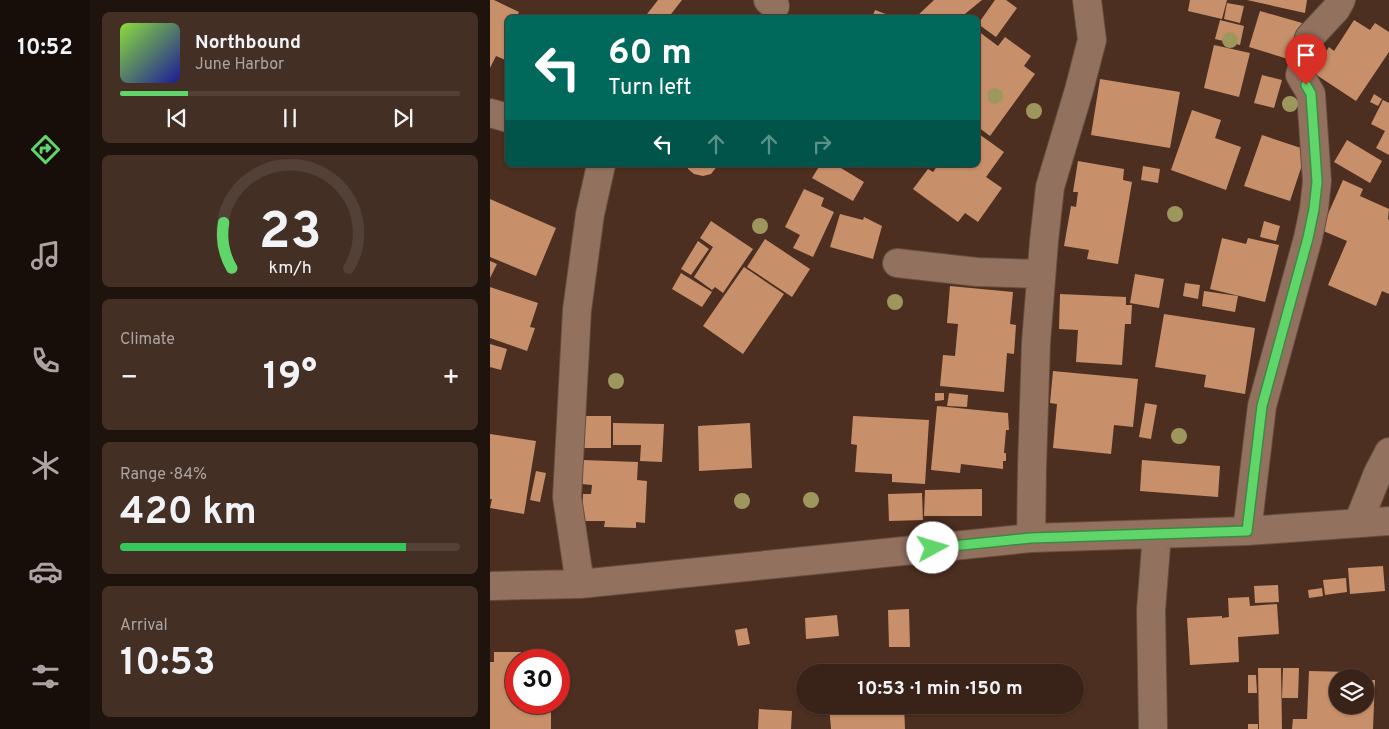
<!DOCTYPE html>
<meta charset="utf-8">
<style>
:root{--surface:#392318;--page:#442f25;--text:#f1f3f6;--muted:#aba4a2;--line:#534037;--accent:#60d56a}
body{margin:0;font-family:Overpass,sans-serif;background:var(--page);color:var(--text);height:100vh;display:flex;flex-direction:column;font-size:19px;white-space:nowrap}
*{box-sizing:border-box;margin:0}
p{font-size:16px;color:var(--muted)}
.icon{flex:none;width:28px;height:28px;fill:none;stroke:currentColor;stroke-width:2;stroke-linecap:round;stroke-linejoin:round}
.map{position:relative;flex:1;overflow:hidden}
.details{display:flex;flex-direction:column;gap:12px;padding:12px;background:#1f130d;width:400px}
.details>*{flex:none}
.guide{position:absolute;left:15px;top:15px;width:475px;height:152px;border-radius:8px;box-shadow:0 1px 4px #0004,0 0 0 1px var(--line);background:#00695c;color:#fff;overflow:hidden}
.buttons{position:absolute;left:839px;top:669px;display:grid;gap:10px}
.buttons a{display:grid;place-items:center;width:45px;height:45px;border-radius:50%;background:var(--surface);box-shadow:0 1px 4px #0004,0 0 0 1px var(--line);font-size:25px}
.speed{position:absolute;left:15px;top:649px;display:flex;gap:10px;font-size:25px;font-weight:700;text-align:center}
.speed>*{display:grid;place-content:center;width:65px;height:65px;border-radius:50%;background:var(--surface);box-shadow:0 1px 4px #0004,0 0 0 1px var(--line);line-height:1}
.speed .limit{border:8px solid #d22;background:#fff;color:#111}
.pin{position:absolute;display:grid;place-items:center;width:42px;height:42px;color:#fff;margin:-51px -21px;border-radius:50% 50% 50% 0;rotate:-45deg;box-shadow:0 0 5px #0007}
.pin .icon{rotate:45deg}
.me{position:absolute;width:55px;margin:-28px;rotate:84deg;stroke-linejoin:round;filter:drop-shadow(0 0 4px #0008)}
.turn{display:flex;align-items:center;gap:18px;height:105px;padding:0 20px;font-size:22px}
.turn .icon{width:65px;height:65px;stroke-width:2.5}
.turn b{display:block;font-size:35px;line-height:42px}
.lanes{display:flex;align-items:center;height:48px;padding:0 20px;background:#0003;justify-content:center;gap:25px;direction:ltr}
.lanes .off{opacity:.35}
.big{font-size:38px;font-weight:700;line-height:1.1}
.details .card{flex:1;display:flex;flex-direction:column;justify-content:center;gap:8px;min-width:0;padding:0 18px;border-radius:8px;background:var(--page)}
.details .dial{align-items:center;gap:0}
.dial svg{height:130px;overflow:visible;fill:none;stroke:var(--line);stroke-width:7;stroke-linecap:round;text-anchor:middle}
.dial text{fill:var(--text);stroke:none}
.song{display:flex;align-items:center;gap:15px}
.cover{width:60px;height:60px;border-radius:8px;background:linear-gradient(135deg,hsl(90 70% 55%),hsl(240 70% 35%))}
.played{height:5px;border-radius:2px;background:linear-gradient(90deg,var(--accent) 20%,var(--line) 20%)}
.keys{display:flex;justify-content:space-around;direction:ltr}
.heat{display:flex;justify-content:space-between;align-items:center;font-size:28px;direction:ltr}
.charge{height:8px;border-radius:4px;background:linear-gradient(90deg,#34c759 84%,var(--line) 0)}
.trip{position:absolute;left:306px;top:664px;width:288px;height:50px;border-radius:25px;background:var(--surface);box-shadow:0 1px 4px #0004,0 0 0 1px var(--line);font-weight:700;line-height:50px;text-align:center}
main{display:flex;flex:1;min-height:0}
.tabs{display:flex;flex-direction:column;width:90px;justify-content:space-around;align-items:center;background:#170e0a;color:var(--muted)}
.tabs .icon{width:35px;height:35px}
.tabs .selected{color:var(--accent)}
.tabs b{font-size:22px;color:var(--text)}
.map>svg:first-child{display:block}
.building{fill:#c8906a}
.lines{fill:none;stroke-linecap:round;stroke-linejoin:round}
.street-casing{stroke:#654d3f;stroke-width:30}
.street{stroke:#92715f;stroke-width:28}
.tree{fill:#9d975e}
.route-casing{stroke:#3e8a45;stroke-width:12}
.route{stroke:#60d56a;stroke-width:9}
</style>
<main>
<nav class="tabs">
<b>10:52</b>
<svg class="icon selected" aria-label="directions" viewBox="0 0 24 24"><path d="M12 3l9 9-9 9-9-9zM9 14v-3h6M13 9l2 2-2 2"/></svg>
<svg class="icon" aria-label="music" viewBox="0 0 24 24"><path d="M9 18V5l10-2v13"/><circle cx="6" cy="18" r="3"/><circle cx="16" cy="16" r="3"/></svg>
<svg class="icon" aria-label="phone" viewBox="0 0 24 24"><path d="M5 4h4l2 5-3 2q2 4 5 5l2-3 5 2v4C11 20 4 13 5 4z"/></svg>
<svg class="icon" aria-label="climate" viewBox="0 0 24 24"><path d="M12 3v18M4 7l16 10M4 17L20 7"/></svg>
<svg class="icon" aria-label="car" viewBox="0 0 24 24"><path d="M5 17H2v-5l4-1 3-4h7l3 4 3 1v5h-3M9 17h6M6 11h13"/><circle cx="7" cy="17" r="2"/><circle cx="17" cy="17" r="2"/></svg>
<svg class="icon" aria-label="filters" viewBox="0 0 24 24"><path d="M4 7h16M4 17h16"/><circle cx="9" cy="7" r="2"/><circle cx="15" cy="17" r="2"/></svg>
</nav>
<section class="details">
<div class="card">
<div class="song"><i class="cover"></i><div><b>Northbound</b><p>June Harbor</p></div></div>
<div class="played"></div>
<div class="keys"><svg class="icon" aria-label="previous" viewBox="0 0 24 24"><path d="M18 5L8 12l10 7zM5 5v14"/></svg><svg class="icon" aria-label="pause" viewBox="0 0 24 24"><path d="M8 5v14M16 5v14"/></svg><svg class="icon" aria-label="next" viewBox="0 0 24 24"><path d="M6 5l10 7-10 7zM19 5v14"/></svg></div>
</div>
<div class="card dial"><svg viewBox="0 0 100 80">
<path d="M14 69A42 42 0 1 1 86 69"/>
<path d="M14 69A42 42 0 0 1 9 41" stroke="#60d56a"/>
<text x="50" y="56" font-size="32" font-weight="700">23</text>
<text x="50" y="72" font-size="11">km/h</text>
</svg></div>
<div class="card"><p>Climate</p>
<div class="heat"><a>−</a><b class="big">19°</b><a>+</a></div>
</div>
<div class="card"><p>Range · 84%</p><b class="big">420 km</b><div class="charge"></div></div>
<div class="card"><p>Arrival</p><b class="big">10:53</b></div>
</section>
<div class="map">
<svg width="899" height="729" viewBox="0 0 899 729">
<rect width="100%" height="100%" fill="#4c2f20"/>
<!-- building -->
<path class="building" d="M0,0H4L29,12L26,18H18V61L6,56L0,68Z
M168,0H192L178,18H154Z
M444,0H492L470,18H425Z
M505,0H516L527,8L506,37L488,24Z
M700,0H737L732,19L698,11Z
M757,0H817L815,13Z
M737,3L754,6L750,23L734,19Z
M385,10L401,16V18H382Z
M770,11L812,23L801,60L759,47Z
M730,20L754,26L750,45L725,39Z
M864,20L880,30L885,23L899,32V52L866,101L822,72L839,47L844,51Z
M488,31L508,46L515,37L541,56L534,66L545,74L500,136L488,127Z
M724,45L760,53L749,97L714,88Z
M772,75L792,80L784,108L764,103Z
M610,79L690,92L680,148L601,135Z
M884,94L892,99L888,106L880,102Z
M893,100L899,103V155L886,148L895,131L881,124Z
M702,110L731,120L725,138L751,147L736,190L681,170Z
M489,134L514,152L496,177L512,188L488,222L475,213L468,222L423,189L438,169L443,172L448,165H488V136Z
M772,135L817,150L800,201L754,186Z
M857,140L892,161L880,183L844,162Z
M588,161L634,169L633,180L642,182L628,264L597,259L599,250L574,246L581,206L586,207L588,192H583Z
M197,165H228L221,174L213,176L204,174L198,169Z
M330,165H346L374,182L363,201L322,178Z
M653,166L670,169L668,183L651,180Z
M853,180L873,189L870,196L899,209L898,219L899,220V294L892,291L886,306L838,285L857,241L831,230Z
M314,189L334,198L331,206L344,212L323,257L303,248L310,235L295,227Z
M0,199L66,228L46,276L0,257Z
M350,214L373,220L374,217L392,226L383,259L340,247Z
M221,221L263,249L233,293L225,287L222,290L204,277L223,247L210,238Z
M774,221L790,226L786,241L770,237Z
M732,238L756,244L758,238L789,245L775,302L720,289Z
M275,239L320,269L302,297L257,267Z
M208,241L219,249L201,275L191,269Z
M0,261L7,264L0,278Z
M254,267L294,294L253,354L213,326Z
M191,273L222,292L212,307L182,289Z
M645,274L674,279L669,308L640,303Z
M695,283L710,285L708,299L693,296Z
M460,286L523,292L520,324L526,325L524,354L517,353L514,392L450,386L453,355L465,356L468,324L457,323Z
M0,287L48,303L40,327L45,328L37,351L0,338Z
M714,291L748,296L745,312L712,306Z
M570,294L636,297V305H642L641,324H635L632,365L586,362L588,330L569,329Z
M674,314L765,328L755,394L714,387L716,375L665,367Z
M0,344L17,349L11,370L0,367Z
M563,371L648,379L643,427L624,425L621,454L563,448L567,404L560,403Z
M445,393H454V400L445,401Z
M459,393L478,395L477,407L457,406Z
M655,403L667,405L661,439L649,437Z
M447,406L518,413L519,430H516L514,453H516V461H513V469L471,464L470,473L441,470Z
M91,416H121V448H91Z
M363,416L439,420L435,484L402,482V474L365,472L367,445L361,444Z
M123,423L174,424L172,462L150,461L151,445H123Z
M260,423L262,468L209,471L208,426Z
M0,434L46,441L34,514L0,508L2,499H0Z
M93,460L148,462L147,480L157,481L155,523L146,522V528L114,527L115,521H92L93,494H101L102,485L92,484Z
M652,460L730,466L728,497L650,491Z
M46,471L56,473L50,502L40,500Z
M492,489V516H434L435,490Z
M432,493L433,520L399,521L398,494Z
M893,566L895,591L860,594L858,568Z
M856,578L857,592L835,595L833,580Z
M788,585L789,602L765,603L764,586Z
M832,588L833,596L819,598L818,590Z
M759,597L760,606L787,604L789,634L748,637L749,662L700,665L697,618L732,616V618L739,617L738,598Z
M419,609L420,647H399L398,610Z
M347,615L349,636L316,639L315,618Z
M257,628L260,644L248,646L245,630Z
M4,652H31V660H26V702H61V729H0V662H4Z
M402,667L403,672H375V669Z
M768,668H791L792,729H769Z
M793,668H809L808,698H792Z
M819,671L861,672L860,678H848V705H875V680H885L883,729H802L803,719H817Z
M758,675H766L767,693H758Z
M339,705H414L415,729H341Z
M269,709L302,711L301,729H268Z
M758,724H768V729H758Z"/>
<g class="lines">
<defs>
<path id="street" d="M278,0L285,6
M0,113L18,118
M407,263L487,272L551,274
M868,523L888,473L899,452
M757,531L772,406L818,238L824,209L827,181L821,94L810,75L819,38L846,9L851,0
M541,538L542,467L546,343L554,241L560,187L589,90L602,40L597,0
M90,584L77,497L87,310L100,214L111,165
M0,586L90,584L541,538L757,531L899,521
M663,729L661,610L667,534"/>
</defs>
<!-- street casing -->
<use href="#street" class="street-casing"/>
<!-- street -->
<use href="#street" class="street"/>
</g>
<!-- trees -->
<g class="tree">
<circle cx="740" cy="40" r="8"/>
<circle cx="505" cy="96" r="8"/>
<circle cx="800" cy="104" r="8"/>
<circle cx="544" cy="111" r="8"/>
<circle cx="685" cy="214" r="8"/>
<circle cx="270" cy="226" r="8"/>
<circle cx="405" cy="302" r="8"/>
<circle cx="126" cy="381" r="8"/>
<circle cx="689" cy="436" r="8"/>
<circle cx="321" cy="500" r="8"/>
<circle cx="252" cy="501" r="8"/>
</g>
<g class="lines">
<defs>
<path id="route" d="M443,548L541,538L757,531L772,406L818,238L824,209L827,182L821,94L816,85"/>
</defs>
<!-- route casing -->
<use href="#route" class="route-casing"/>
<!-- route -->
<use href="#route" class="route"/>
</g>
</svg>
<div class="buttons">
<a><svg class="icon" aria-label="layers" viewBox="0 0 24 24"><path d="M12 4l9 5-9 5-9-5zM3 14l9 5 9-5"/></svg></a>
</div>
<div class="speed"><div class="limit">30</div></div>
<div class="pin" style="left:816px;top:85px;background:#d93025"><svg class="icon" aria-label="arrive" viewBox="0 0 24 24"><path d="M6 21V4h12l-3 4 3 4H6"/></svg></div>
<svg class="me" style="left:443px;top:548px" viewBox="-20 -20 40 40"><circle r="19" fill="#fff"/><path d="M0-13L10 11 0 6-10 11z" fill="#60d56a"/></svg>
<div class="trip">10:53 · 1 min · 150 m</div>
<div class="guide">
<div class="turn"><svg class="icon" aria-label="left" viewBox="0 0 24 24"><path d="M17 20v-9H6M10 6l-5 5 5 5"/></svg><div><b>60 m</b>Turn left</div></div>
<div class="lanes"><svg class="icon" aria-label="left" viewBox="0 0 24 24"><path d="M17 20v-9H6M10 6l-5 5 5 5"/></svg><svg class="icon off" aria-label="ahead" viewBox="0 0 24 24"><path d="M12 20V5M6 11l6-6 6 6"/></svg><svg class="icon off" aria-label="ahead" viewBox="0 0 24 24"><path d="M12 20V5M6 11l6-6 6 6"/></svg><svg class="icon off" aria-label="right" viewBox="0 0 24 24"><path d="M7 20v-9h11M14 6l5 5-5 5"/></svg></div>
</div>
</div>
</main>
